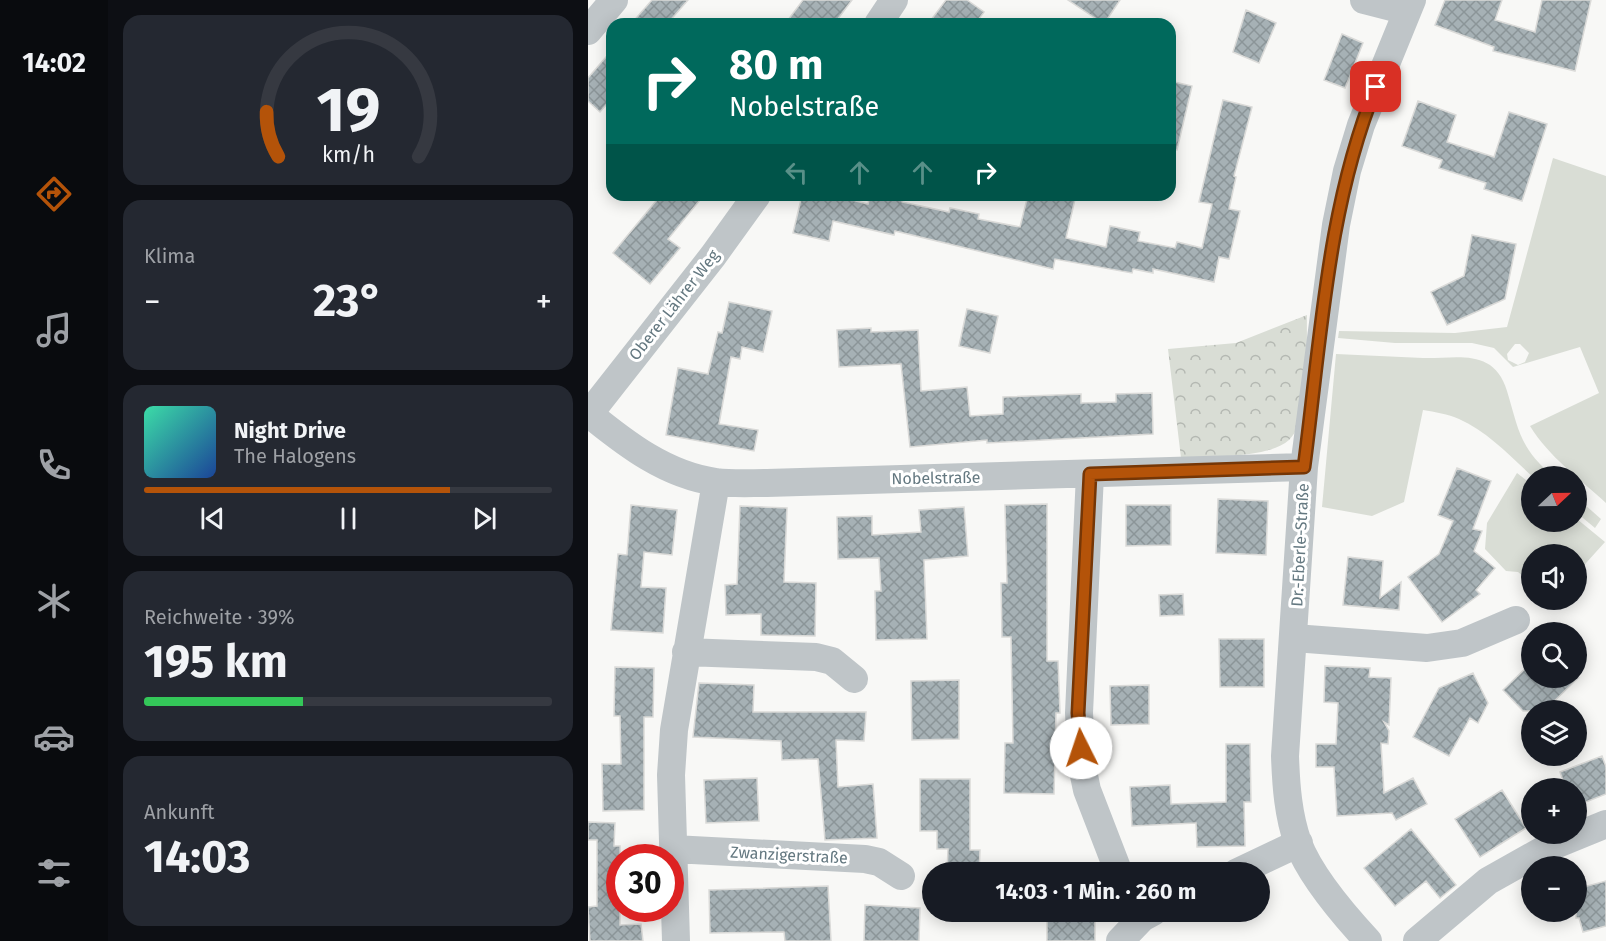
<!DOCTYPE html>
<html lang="de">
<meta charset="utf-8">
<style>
:root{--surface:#171b24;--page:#242831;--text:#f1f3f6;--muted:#9ea1a6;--line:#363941;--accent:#b45309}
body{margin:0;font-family:"Fira Sans",sans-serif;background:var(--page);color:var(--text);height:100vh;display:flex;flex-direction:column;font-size:22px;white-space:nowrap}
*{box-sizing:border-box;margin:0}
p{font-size:20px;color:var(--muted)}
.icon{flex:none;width:33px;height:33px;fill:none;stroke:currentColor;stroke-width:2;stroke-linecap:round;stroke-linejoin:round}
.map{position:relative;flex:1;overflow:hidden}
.details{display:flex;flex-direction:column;gap:15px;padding:15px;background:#0d0f14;width:480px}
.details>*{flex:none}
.guide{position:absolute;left:18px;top:18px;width:570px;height:183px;border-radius:18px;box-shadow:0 3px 15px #0003;background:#00695c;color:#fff;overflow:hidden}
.needle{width:39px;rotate:68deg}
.tools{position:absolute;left:933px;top:466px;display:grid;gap:12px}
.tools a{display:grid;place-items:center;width:66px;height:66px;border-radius:50%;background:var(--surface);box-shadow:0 3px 15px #0003;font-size:30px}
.speed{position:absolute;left:18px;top:844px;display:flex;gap:12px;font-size:30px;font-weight:700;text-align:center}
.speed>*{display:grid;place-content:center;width:78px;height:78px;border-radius:50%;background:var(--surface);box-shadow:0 3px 15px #0003;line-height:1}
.speed .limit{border:9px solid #d22;background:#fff;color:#111}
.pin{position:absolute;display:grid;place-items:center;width:51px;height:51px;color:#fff;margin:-26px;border-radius:12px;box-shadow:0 3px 9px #0006}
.me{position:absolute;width:66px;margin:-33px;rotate:356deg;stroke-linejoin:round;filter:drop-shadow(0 0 4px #0008)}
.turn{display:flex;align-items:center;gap:21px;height:126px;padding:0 24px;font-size:27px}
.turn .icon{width:78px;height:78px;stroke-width:2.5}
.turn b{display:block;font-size:42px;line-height:51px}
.lanes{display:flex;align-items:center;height:57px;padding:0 24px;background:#0003;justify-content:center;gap:30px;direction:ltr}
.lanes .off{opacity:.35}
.big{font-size:45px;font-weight:700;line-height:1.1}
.details .card{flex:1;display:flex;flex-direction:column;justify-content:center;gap:9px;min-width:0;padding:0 21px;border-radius:18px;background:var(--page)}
.details .dial{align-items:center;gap:0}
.dial svg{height:156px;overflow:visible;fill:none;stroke:var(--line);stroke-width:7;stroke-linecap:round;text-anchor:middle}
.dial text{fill:var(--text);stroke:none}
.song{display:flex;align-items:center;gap:18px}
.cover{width:72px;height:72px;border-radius:9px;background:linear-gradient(135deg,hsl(160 70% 55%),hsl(220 70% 35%))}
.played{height:6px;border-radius:3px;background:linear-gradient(90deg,var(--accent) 75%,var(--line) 75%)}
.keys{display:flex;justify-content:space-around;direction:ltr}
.heat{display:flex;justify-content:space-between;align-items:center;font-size:33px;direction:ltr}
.charge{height:9px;border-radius:4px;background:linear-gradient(90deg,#34c759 39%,var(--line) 0)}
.trip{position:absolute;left:334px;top:862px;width:348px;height:60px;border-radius:30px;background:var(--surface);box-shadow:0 3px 15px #0003;font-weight:700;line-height:60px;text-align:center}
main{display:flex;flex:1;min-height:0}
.dock{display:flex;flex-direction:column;width:108px;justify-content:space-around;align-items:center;background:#090b0e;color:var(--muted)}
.dock .icon{width:42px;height:42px}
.dock .selected{color:var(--accent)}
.dock b{font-size:27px;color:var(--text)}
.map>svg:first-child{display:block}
.grass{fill:#d9ddd5;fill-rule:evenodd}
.forest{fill:url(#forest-crowns)}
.building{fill:url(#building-cross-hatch);stroke:#dadad8;stroke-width:1.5}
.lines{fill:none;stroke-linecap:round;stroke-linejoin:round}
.minor{stroke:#bfc5c8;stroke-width:28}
.route-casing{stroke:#753606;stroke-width:15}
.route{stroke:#b45309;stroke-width:10}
.labels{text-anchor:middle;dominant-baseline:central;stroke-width:6;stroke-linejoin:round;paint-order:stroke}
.street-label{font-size:16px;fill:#647880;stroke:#fff}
</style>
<main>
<nav class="dock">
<b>14:02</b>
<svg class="icon selected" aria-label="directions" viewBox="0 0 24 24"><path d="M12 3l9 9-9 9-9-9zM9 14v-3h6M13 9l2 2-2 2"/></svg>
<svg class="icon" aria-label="music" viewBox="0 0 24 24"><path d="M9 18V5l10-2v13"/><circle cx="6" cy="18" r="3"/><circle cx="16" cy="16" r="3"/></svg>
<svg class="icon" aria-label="phone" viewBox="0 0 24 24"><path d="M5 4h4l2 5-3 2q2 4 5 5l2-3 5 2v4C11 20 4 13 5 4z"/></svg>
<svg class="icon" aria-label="climate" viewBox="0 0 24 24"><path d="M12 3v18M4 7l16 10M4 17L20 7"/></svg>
<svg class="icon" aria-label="car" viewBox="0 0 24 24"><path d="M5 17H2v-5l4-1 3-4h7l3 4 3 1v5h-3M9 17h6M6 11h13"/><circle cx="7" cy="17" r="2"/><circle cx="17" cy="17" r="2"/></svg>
<svg class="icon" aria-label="filters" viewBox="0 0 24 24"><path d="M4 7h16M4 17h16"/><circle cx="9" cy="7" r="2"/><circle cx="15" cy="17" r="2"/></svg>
</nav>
<section class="details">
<div class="card dial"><svg viewBox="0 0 100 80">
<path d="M14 69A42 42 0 1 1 86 69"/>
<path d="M14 69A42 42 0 0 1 8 46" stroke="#b45309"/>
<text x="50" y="56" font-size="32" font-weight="700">19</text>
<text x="50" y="72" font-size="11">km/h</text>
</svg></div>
<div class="card"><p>Klima</p>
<div class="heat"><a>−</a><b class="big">23°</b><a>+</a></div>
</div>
<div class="card">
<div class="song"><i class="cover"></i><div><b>Night Drive</b><p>The Halogens</p></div></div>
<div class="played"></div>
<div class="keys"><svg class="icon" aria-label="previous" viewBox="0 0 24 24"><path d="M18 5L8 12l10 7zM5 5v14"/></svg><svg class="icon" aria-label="pause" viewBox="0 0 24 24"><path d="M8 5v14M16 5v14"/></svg><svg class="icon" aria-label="next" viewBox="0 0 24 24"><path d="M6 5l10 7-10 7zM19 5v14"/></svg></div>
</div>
<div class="card"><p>Reichweite · 39%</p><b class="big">195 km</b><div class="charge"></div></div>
<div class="card"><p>Ankunft</p><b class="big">14:03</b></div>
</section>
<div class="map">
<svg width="1018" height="941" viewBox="0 0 1018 941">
<defs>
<pattern id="forest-crowns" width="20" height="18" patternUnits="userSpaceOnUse" patternTransform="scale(1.5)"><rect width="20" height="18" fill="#d9ddd5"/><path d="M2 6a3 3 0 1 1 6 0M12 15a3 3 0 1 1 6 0" fill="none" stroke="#b4b8b2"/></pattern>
<pattern id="building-cross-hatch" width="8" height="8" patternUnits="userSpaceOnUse" patternTransform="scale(1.5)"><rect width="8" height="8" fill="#a6b1b5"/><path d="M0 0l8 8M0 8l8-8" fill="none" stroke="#8b9598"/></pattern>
</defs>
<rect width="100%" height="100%" fill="#f8f8f6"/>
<!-- grass -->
<path class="grass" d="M965,158L1018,176V503C991,478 961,457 942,426L1011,393L992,347L925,367L906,348L884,343H807L750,338L751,331L867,333L919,327ZM927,344H932L941,353L937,362L930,365L920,360L919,354Z
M748,354C777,355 806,357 835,358C868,359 906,347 919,391C931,431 932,449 966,477H945C922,456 900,432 871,419C860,414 847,412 835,410L816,502L784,516L734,507Z
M929,473L943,484L944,522H988L989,519L1017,542L989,573L988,555H944L943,583L930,572L918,571L897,549L899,523Z
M988,497L1013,519L1007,528L989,513Z"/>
<!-- forest -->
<path class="forest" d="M719,315C718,347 724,419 701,440C680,459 620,456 593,458L580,349L648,343Z"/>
<!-- building -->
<path class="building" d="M64,0H100L79,24H43Z
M215,0H264L246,24H197Z
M358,0H379L396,12L387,24H340Z
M480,0H532L516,24Z
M857,0H914L907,20L947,32L954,0H1003L987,71L905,51L906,47L847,25Z
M658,10L688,23L671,63L645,52Z
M754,34L775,43L757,88L736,80Z
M24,50V98L12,112L0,101V78Z
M582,81L604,86L589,150L582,149Z
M635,100L664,107L646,176L648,177L641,209L652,211L641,259L631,257L626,282L565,269V273L545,269L544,273L467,259L465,269L307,231L306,235L245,221L241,241L205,233L214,195H244L280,204L282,195H315L314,202L361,212L362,208L391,214L390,219L432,227L440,195H488L478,238L518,247L522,226L552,232L550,241L587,248L589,242L614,248L624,204L611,202Z
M830,101L868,115L859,142L906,157L921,112L959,124L934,201L896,189L898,183L851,168L854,160L814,146Z
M73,195H116L80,239L92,248L62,284L25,253Z
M884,235L928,244L917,299L859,325L843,292L876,276Z
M141,302L184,311L175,352L154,347L152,359L143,357L131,424L170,430L166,451L78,435L90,368L120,374L130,332L134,333Z
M379,309L410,316L402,353L371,346Z
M283,328V332L330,330L333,391L379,387L382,416L415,414V397L493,394V403L528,402V394L564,393L565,434L399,443V440L322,447L313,364L251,367L249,330Z
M869,468L903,481L885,529L894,531L886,551L907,568L888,590L892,594L854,622L820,577L851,554L865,521L850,515Z
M630,499L680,501L678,555L628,553Z
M459,504V661H470L472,713H468L466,794L416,793L417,743H425L423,637H414L413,583H419L417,505Z
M43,505L89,510L84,555L56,552L53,587L78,588L75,633L23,630L30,554L39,555Z
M538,505H583V545L538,546Z
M152,506L199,508L196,582L228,583L227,636L173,635V614L138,615L137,585L149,584Z
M376,507L380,556L336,560L339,639L288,640L287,591H293L291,558L250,559L249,517L284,516V535L333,532L331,510Z
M760,557L795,561L792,598L813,582L811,610L755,605Z
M595,594L596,615L572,616L571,595Z
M631,639H676V687H632Z
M944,662V678H990L956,711H935L915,690Z
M737,666L782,668L781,677L803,678L801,725L796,722L801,731L800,744L793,743L796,793L825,778L839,804L808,820L804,813L749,816L746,767H728V744H748L750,703L736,702Z
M27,667L66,668L65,717H56V810L15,811L14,764H33L32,716H26Z
M885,673L900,703L890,723L882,718L861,756L825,737L851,688Z
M371,680V739L324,740L323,681Z
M111,683L166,685L165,712H278L276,741L248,740L250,787L285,784L289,838L237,840L230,759L194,760L193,741L105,737Z
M561,685V724L523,725L522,686Z
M638,744H662L663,802H656L657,846L609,847L608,823L544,826L542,787L582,785L583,804L638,802Z
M1014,756L1018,767V794L988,806V789H978L972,772Z
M169,778L171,821L118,823L116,780Z
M332,779H382V850H392L391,873H359L360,849H349V831H332Z
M914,790L938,828L892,857L867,819Z
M0,822L27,823L26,846H32V925L53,924L55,941H2L0,907L9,906V840H0Z
M823,829L868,885L852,898L838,881L807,906L776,868Z
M1018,881V926L995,932L991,918H988V889Z
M240,886L243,941H197L196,932L122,933L121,890Z
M277,905L332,908L331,941H276Z
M459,912H507V941H459Z"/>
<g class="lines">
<!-- minor -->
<path class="minor" d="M776,0L819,11
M290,24L306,0
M0,31L26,0
M0,413C38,444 78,475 128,482C144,484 162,483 179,483L716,467
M1,414L125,256L169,195
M502,474L491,713L494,766L499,790L531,873
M706,638L839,648L874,643L928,620
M98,652L228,657L244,661L266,679
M85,849L277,859L291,862L313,876
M648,873L711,843
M88,941L83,775L86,730L128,482
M532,941L554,918L565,912
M780,941C755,914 723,877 710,843C700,815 698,785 697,756L716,467L748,225L759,171L773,125L824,0
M829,941L900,881L957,849L1018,824"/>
</g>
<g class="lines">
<defs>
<path id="route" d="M493,748L490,713L502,474L716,467C733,339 739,207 788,87"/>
</defs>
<!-- route casing -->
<use href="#route" class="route-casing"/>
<!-- route -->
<use href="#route" class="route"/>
</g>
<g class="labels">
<!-- street labels -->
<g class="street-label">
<text transform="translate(86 305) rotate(-52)">Oberer Lährer Weg</text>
<text transform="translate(348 478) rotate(-1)">Nobelstraße</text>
<text transform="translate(712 545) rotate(-87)">Dr.-Eberle-Straße</text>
<text transform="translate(201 855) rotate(3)">Zwanzigerstraße</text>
</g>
</g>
</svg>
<div class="tools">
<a><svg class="needle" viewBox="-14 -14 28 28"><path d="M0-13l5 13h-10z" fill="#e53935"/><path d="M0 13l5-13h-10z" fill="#9ea1a6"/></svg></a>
<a><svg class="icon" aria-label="sound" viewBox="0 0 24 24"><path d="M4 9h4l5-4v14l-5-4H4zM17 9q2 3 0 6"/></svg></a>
<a><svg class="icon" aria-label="search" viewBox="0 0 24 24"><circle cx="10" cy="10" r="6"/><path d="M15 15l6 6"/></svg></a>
<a><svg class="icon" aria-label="layers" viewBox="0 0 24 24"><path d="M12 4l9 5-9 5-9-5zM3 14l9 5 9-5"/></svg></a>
<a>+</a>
<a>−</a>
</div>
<div class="speed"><div class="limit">30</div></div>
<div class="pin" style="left:788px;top:87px;background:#d93025"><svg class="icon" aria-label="arrive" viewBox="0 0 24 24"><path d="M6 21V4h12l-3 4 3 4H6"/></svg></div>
<svg class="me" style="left:493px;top:748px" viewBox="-20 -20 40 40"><circle r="19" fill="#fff"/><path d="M0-13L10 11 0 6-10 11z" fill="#b45309"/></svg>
<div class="trip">14:03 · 1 Min. · 260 m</div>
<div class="guide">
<div class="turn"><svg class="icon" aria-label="right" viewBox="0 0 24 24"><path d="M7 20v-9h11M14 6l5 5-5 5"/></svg><div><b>80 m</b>Nobelstraße</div></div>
<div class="lanes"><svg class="icon off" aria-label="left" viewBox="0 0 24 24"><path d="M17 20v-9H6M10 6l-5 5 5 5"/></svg><svg class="icon off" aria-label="ahead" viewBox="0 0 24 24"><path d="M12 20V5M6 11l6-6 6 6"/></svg><svg class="icon off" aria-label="ahead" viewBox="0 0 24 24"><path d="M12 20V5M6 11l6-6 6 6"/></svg><svg class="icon" aria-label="right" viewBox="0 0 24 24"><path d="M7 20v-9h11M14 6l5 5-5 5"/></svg></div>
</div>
</div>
</main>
